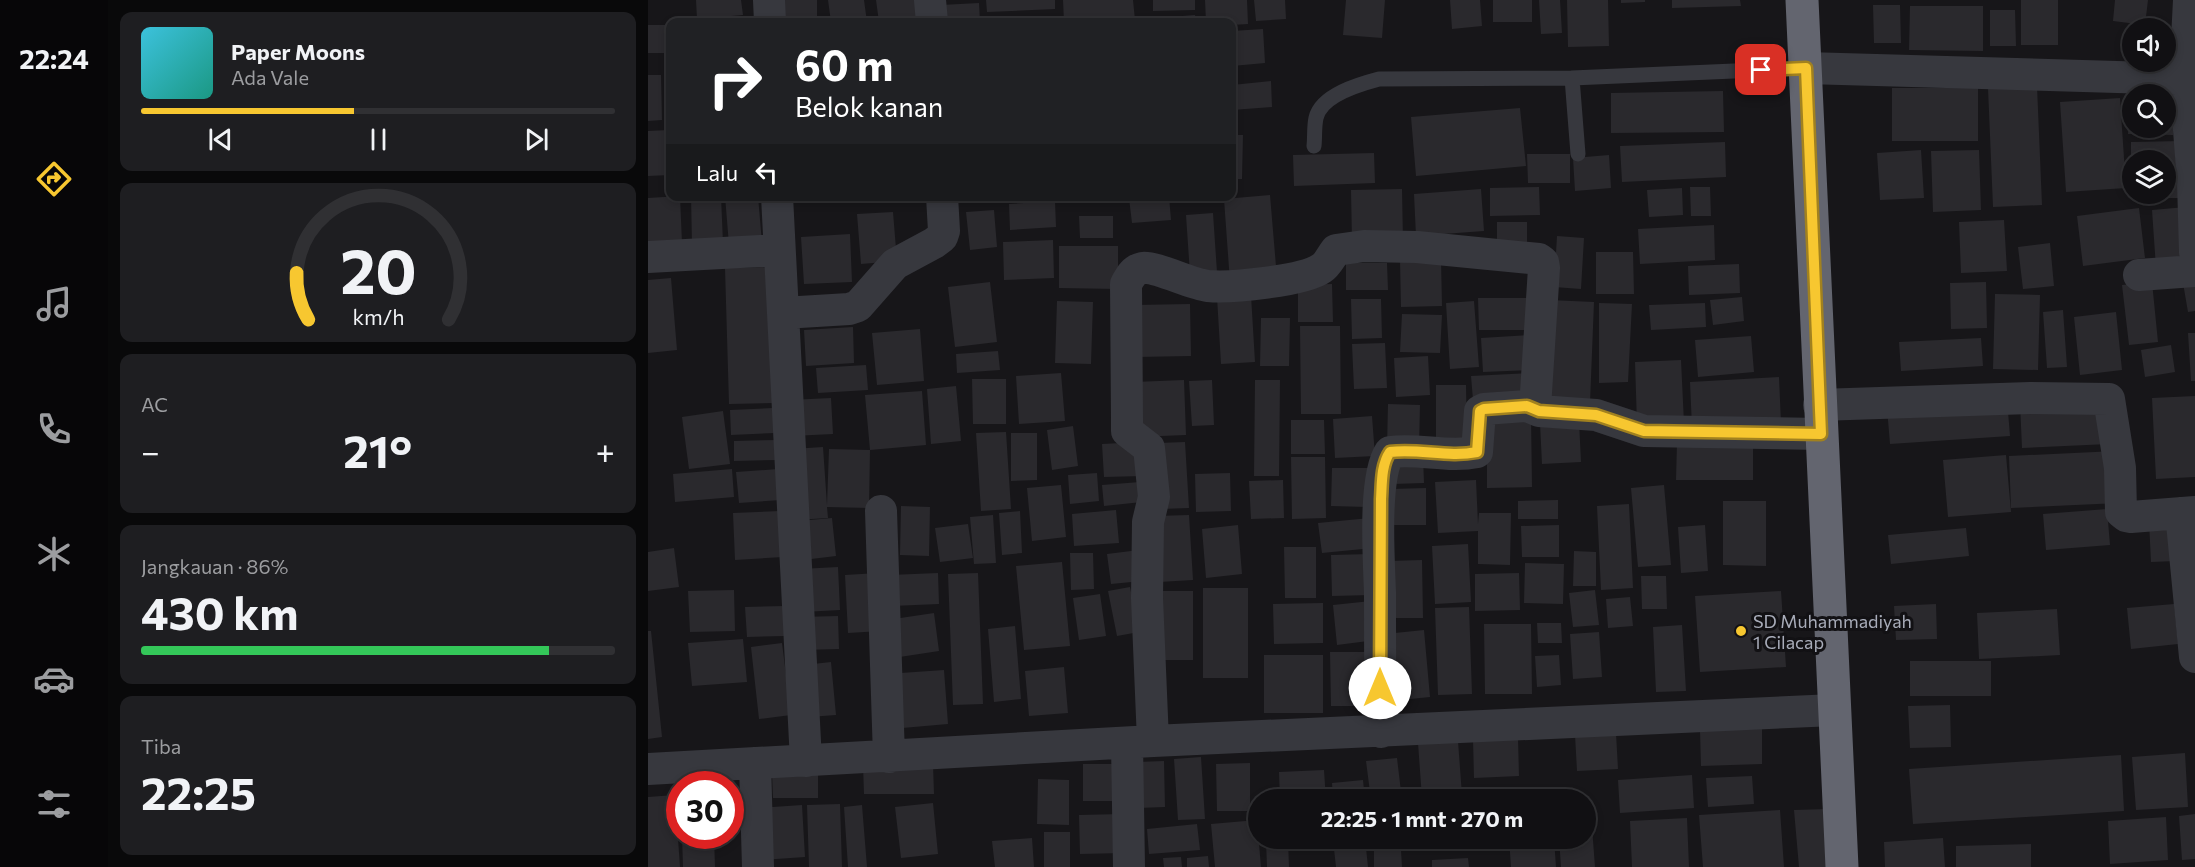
<!DOCTYPE html>
<html lang="id">
<meta charset="utf-8">
<style>
:root{--surface:#111013;--page:#1e1e21;--text:#f1f3f6;--muted:#9c9da0;--line:#303033;--accent:#f7c730}
body{margin:0;font-family:Commissioner,sans-serif;background:var(--page);color:var(--text);height:100vh;display:flex;flex-direction:column;font-size:22px;white-space:nowrap}
*{box-sizing:border-box;margin:0}
p{font-size:20px;color:var(--muted)}
.icon{flex:none;width:33px;height:33px;fill:none;stroke:currentColor;stroke-width:2;stroke-linecap:round;stroke-linejoin:round}
.map{position:relative;flex:1;overflow:hidden}
.panel{display:flex;flex-direction:column;gap:12px;padding:12px;background:#09090a;width:540px}
.panel>*{flex:none}
.hud{position:absolute;left:18px;top:18px;width:570px;height:183px;border-radius:12px;box-shadow:0 3px 9px #0003,0 0 0 2px var(--line);background:#202124;color:#fff;overflow:hidden}
.tools{position:absolute;left:1474px;top:18px;display:grid;gap:12px}
.tools a{display:grid;place-items:center;width:54px;height:54px;border-radius:50%;background:var(--surface);box-shadow:0 3px 9px #0003,0 0 0 2px var(--line);font-size:30px}
.speed{position:absolute;left:18px;top:771px;display:flex;gap:12px;font-size:30px;font-weight:700;text-align:center}
.speed>*{display:grid;place-content:center;width:78px;height:78px;border-radius:50%;background:var(--surface);box-shadow:0 3px 9px #0003,0 0 0 2px var(--line);line-height:1}
.speed .limit{border:9px solid #d22;background:#fff;color:#111}
.pin{position:absolute;display:grid;place-items:center;width:51px;height:51px;color:#fff;margin:-26px;border-radius:12px;box-shadow:0 3px 9px #0006}
.me{position:absolute;width:66px;margin:-33px;rotate:0deg;stroke-linejoin:round;filter:drop-shadow(0 0 4px #0008)}
.turn{display:flex;align-items:center;gap:21px;height:126px;padding:0 30px;font-size:27px}
.turn .icon{width:78px;height:78px;stroke-width:2.5}
.turn b{display:block;font-size:42px;line-height:51px}
.then{display:flex;align-items:center;height:57px;padding:0 30px;background:#0003;gap:12px;font-size:22px}
.big{font-size:45px;font-weight:700;line-height:1.1}
.panel .widget{flex:1;display:flex;flex-direction:column;justify-content:center;gap:9px;min-width:0;padding:0 21px;border-radius:12px;background:var(--page)}
.panel .dial{align-items:center;gap:0}
.dial svg{height:156px;overflow:visible;fill:none;stroke:var(--line);stroke-width:7;stroke-linecap:round;text-anchor:middle}
.dial text{fill:var(--text);stroke:none}
.song{display:flex;align-items:center;gap:18px}
.cover{width:72px;height:72px;border-radius:9px;background:linear-gradient(135deg,hsl(190 70% 55%),hsl(170 70% 35%))}
.played{height:6px;border-radius:3px;background:linear-gradient(90deg,var(--accent) 45%,var(--line) 45%)}
.keys{display:flex;justify-content:space-around;direction:ltr}
.heat{display:flex;justify-content:space-between;align-items:center;font-size:33px;direction:ltr}
.charge{height:9px;border-radius:4px;background:linear-gradient(90deg,#34c759 86%,var(--line) 0)}
.trip{position:absolute;left:600px;top:789px;width:348px;height:60px;border-radius:30px;background:var(--surface);box-shadow:0 3px 9px #0003,0 0 0 2px var(--line);font-weight:700;line-height:60px;text-align:center}
main{display:flex;flex:1;min-height:0}
.dock{display:flex;flex-direction:column;width:108px;justify-content:space-around;align-items:center;background:#070608;color:var(--muted)}
.dock .icon{width:42px;height:42px}
.dock .active{color:var(--accent)}
.dock b{font-size:27px;color:var(--text)}
.map>svg:first-child{display:block}
.building{fill:#2a292d;fill-rule:evenodd}
.lines{fill:none;stroke-linecap:round;stroke-linejoin:round}
.lane{stroke:#37383e;stroke-width:15}
.street{stroke:#37383e;stroke-width:32}
.highway{stroke:#63656f;stroke-width:33}
.route-casing{stroke:#a1811f;stroke-width:15}
.route{stroke:#f7c730;stroke-width:10}
.poi-dot{fill:#f7c730;stroke:#121114;stroke-width:2}
.labels{text-anchor:middle;dominant-baseline:central;stroke-width:6;stroke-linejoin:round;paint-order:stroke}
.poi-label{font-size:18px;fill:#a8acb9;stroke:#121114;text-anchor:start}
</style>
<main>
<nav class="dock">
<b>22:24</b>
<svg class="icon active" aria-label="directions" viewBox="0 0 24 24"><path d="M12 3l9 9-9 9-9-9zM9 14v-3h6M13 9l2 2-2 2"/></svg>
<svg class="icon" aria-label="music" viewBox="0 0 24 24"><path d="M9 18V5l10-2v13"/><circle cx="6" cy="18" r="3"/><circle cx="16" cy="16" r="3"/></svg>
<svg class="icon" aria-label="phone" viewBox="0 0 24 24"><path d="M5 4h4l2 5-3 2q2 4 5 5l2-3 5 2v4C11 20 4 13 5 4z"/></svg>
<svg class="icon" aria-label="climate" viewBox="0 0 24 24"><path d="M12 3v18M4 7l16 10M4 17L20 7"/></svg>
<svg class="icon" aria-label="car" viewBox="0 0 24 24"><path d="M5 17H2v-5l4-1 3-4h7l3 4 3 1v5h-3M9 17h6M6 11h13"/><circle cx="7" cy="17" r="2"/><circle cx="17" cy="17" r="2"/></svg>
<svg class="icon" aria-label="filters" viewBox="0 0 24 24"><path d="M4 7h16M4 17h16"/><circle cx="9" cy="7" r="2"/><circle cx="15" cy="17" r="2"/></svg>
</nav>
<section class="panel">
<div class="widget">
<div class="song"><i class="cover"></i><div><b>Paper Moons</b><p>Ada Vale</p></div></div>
<div class="played"></div>
<div class="keys"><svg class="icon" aria-label="previous" viewBox="0 0 24 24"><path d="M18 5L8 12l10 7zM5 5v14"/></svg><svg class="icon" aria-label="pause" viewBox="0 0 24 24"><path d="M8 5v14M16 5v14"/></svg><svg class="icon" aria-label="next" viewBox="0 0 24 24"><path d="M6 5l10 7-10 7zM19 5v14"/></svg></div>
</div>
<div class="widget dial"><svg viewBox="0 0 100 80">
<path d="M14 69A42 42 0 1 1 86 69"/>
<path d="M14 69A42 42 0 0 1 8 45" stroke="#f7c730"/>
<text x="50" y="56" font-size="32" font-weight="700">20</text>
<text x="50" y="72" font-size="11">km/h</text>
</svg></div>
<div class="widget"><p>AC</p>
<div class="heat"><a>−</a><b class="big">21°</b><a>+</a></div>
</div>
<div class="widget"><p>Jangkauan · 86%</p><b class="big">430 km</b><div class="charge"></div></div>
<div class="widget"><p>Tiba</p><b class="big">22:25</b></div>
</section>
<div class="map">
<svg width="1547" height="867" viewBox="0 0 1547 867">
<rect width="100%" height="100%" fill="#171619"/>
<!-- building -->
<path class="building" d="M48,0H93L95,15L49,19Z
M133,0H169V22H134Z
M180,0H216L219,22H183Z
M228,0H272L274,22H231Z
M338,0H407V9L339,12Z
M415,0H485L487,20L416,22Z
M505,0H547V10L505,11Z
M557,0H599L600,24L584,25V22H558Z
M606,0H637L638,19L608,21Z
M698,0H737L734,38L695,35Z
M802,0H832L834,26L804,29Z
M845,0H884V22H845Z
M891,0H912L914,33L893,34Z
M919,0H960L961,46L920,47Z
M973,0H997V2L973,3Z
M1024,0H1092L1093,6L1024,8Z
M1373,0H1410V45H1373Z
M1467,0H1500L1497,25L1465,21Z
M331,3L332,22H294L293,5Z
M1225,5H1252L1253,43H1226Z
M1262,6H1335V51L1261,50Z
M1342,10H1367L1368,46H1342Z
M547,15L548,22H497V19Z
M408,20V22H369L368,21Z
M0,25H22V53H0Z
M615,29L617,63L584,66V31Z
M0,75H13L14,120L0,121Z
M623,81L624,107L584,110V85Z
M1482,83L1526,84L1525,135L1480,134ZM1485,94H1518V128H1485Z
M1389,86L1394,205L1345,207L1340,88Z
M1244,88H1330V141H1244Z
M1075,91L1076,132L963,133V93Z
M1472,98L1478,188L1418,192L1412,102Z
M872,108L878,166L768,176L763,117Z
M21,130L22,175L0,176V131Z
M584,135H595L594,179H584Z
M1534,141V170H1518V160H1485V171H1483V142Z
M1077,142L1078,177L974,182L972,146Z
M1273,150L1276,198L1232,200L1229,153Z
M1331,150L1333,210L1285,212L1283,151Z
M726,153L727,183L646,186L645,155Z
M879,154H922V183H880Z
M961,155L963,188L927,191L925,158Z
M1518,175H1534L1533,198H1486V194H1518Z
M891,187L892,215L842,216V188Z
M1042,187H1062L1063,216H1043Z
M1034,188L1035,215L1001,217L999,190Z
M754,189L755,241L704,242L703,190Z
M833,189L836,231L768,236L766,194Z
M622,195L629,278L582,282L576,199Z
M32,196L34,243L0,245V198Z
M43,196H73L75,243L44,245Z
M77,196H110L114,243L81,245Z
M223,196H268V198L223,202Z
M501,196H521L523,220L484,223L481,198Z
M407,201L408,227L362,230L361,204Z
M1538,207L1543,265L1508,268L1504,210Z
M1491,208L1497,258L1435,266L1429,216Z
M346,210L349,247L322,250L318,212Z
M245,212L249,261L213,264L209,214Z
M565,213L569,272L542,274L538,215Z
M431,216H465V238H432Z
M1356,220L1359,271L1313,273L1311,222Z
M849,222H879V250H849Z
M1066,225L1067,260L992,264L990,229Z
M202,234L204,282L156,284L153,237Z
M909,236L936,238L933,289L906,287Z
M405,240L406,278L356,280L355,242Z
M1402,243L1406,286L1375,289L1370,247Z
M411,246H470V289L411,288Z
M948,252H985L986,294H948Z
M793,259L794,306L753,307L752,260Z
M698,263H739L740,290H698Z
M1091,264L1092,293L1041,295L1040,266Z
M121,267L128,403L81,404L77,268Z
M23,278L29,350L0,353V280Z
M1547,281V311L1540,312L1535,283Z
M342,282L349,342L307,347L300,287Z
M1338,282L1339,328L1303,329L1302,283Z
M1504,282L1510,342L1481,345L1474,285Z
M684,284L685,322H650V285Z
M1347,294L1392,295L1390,370L1345,369Z
M603,295L607,362L573,364L569,297Z
M1094,297L1096,321L1065,325L1062,300Z
M830,298H889V330H831Z
M703,299H733L734,338L704,339Z
M901,300L946,302L942,403L896,401Z
M409,301L445,302L443,364L407,363Z
M826,301L831,367L802,369L798,303Z
M951,303L984,304L980,382L951,383Z
M1057,303L1058,327L1003,330L1001,305Z
M542,304L543,356L488,357L487,305Z
M1415,310L1419,367L1399,368L1395,312Z
M1468,312L1474,370L1432,375L1426,317Z
M754,314L794,315L792,353L752,352Z
M613,318H642L641,366H612Z
M652,326H692L693,414H653Z
M205,327L206,363L158,366L156,330Z
M272,329L276,381L229,385L224,333Z
M1540,333H1547V381H1543Z
M883,335L885,370L835,372L833,338Z
M1103,336L1106,372L1050,377L1047,340Z
M1333,338L1335,366L1253,371L1251,342Z
M737,343L739,388L706,389L704,344Z
M1523,345L1527,372L1497,377L1493,350Z
M350,351L352,370L309,373L308,354Z
M780,356L782,395L748,397L746,358Z
M1033,360L1036,423L989,424L987,362Z
M218,365L220,390L170,393L168,368Z
M413,373L417,421L371,424L368,376Z
M883,373L884,396L825,400L823,376Z
M1131,377L1133,423L1044,427L1042,382Z
M324,379H358V424H325Z
M536,380L538,435L488,437L486,382Z
M564,380L566,425L544,426L541,381Z
M607,380H632L631,476H606Z
M788,385H818L819,444H788Z
M308,386L313,441L283,444L279,389Z
M274,391L278,445L222,450L217,395Z
M1547,396V477L1508,479L1504,398Z
M183,398L185,434L144,436L142,400Z
M1359,399L1362,436L1242,444L1239,408Z
M1460,400L1461,444L1374,448L1372,403Z
M740,404L772,405L771,448L739,447Z
M125,408L127,433L83,435L82,410Z
M75,411L82,464L41,469L34,417Z
M839,415H883L884,487L839,488Z
M724,416L727,456L687,458L685,419Z
M643,420H676L677,454H643Z
M931,421L933,462L894,464L892,423Z
M425,426L430,466L404,470L399,430Z
M358,432L363,509L333,511L328,433Z
M363,433H389V480L363,481Z
M130,440V460L86,461V441Z
M493,442L495,476L456,477L454,444Z
M537,442L541,508L513,509L510,443Z
M1029,443L1105,444V480H1028Z
M175,447L179,505L181,449L222,450L221,508L179,507L180,518L148,520L144,449Z
M1468,451L1471,503L1363,508L1361,456Z
M1358,455L1363,512L1300,517L1295,460Z
M775,456L776,483L745,484V457Z
M643,457H677L678,518L644,519Z
M684,468H720L719,507L683,506Z
M84,469L86,497L27,502L25,474Z
M130,469L133,500L91,503L88,472Z
M449,473L451,501L422,504L420,475Z
M582,473L583,511L548,512L547,474Z
M635,480L636,518L603,519L601,481Z
M828,480L830,524L831,513H863L862,565L830,564V531L790,533L787,482Z
M492,482L494,502L456,506L454,485Z
M413,485L418,537L384,541L379,488Z
M1016,485L1023,565L990,567L983,488Z
M778,488V525H744L743,489Z
M910,500V519H870V501Z
M1075,501H1118V566L1075,565Z
M981,504L985,588L953,590L949,506Z
M253,506L282,507L281,556L252,555Z
M1459,509L1462,545L1398,550L1395,514Z
M468,510L471,543L426,546L424,514Z
M132,511L135,557L87,560L85,513Z
M372,511L374,553L354,555L351,513Z
M345,515L348,563L326,564L322,517Z
M541,515L545,580L511,582L508,516Z
M184,518L188,556L155,560L151,521Z
M722,518L725,548L674,553L670,523Z
M1525,519L1528,561L1503,562L1501,521Z
M320,524L325,558L292,562L287,528Z
M590,525L594,574L558,578L554,529Z
M911,525V557H874L873,526Z
M1057,525L1060,571L1033,573L1030,527Z
M1318,528L1321,556L1243,564L1240,535Z
M820,544L823,602L787,604L784,546Z
M636,547H668V598H637Z
M26,548L31,587L0,591V552Z
M491,550L494,581L463,584L459,554Z
M926,551L948,552V586H925Z
M422,553H445L446,589L423,590Z
M723,554L724,595L684,596L683,555Z
M774,560L775,618H743L741,561Z
M414,562L422,646L376,650L368,566Z
M877,563L916,564L915,604L876,603Z
M190,567L192,610L155,612L152,569Z
M230,573L233,631L200,633L197,575Z
M290,573L291,604L244,606L242,575Z
M330,573L335,704L305,705L300,574Z
M871,573L872,610L827,611V574Z
M993,576H1018L1019,609H994Z
M482,587L491,632L469,636L460,591Z
M555,588H600V678H555Z
M86,590L87,631L42,632L40,591Z
M947,590L951,625L925,627L921,593Z
M506,591H545V660H507Z
M1133,591L1138,667L1052,672L1047,596Z
M452,594L458,636L431,640L425,598Z
M982,597L985,626L960,628L958,599Z
M723,601L728,640L689,645L685,605Z
M675,603V643L626,644L625,604Z
M1288,604L1289,639L1248,640L1246,606Z
M1526,604L1530,644L1483,649L1479,608Z
M137,606V636L99,637L97,607Z
M821,607L824,694L790,695L787,608Z
M1409,609L1412,655L1331,659L1329,613Z
M286,613L291,651L245,658L239,620Z
M190,616L191,649L153,650L152,617Z
M889,623H913L914,643H890Z
M836,624H883L884,694H837Z
M1034,625L1038,691L1008,692L1005,627Z
M367,626L373,699L346,702L340,629Z
M776,630L782,697L743,701L737,634Z
M0,631H3L14,737L0,739Z
M951,632L954,677L925,679L922,634Z
M95,639L99,682L44,686L40,643Z
M134,643L143,715L111,719L103,647Z
M682,652H724V706H683Z
M616,655H675V713H616Z
M911,655L913,685L889,687L887,656Z
M1262,661H1343V696H1262Z
M183,662L188,715L161,717L156,665Z
M416,667L420,713L381,716L377,671Z
M296,670L300,724L243,729L238,674Z
M1302,705L1303,747L1262,748L1260,706Z
M1114,729V764L1053,766L1052,730Z
M968,733L970,769L929,771L927,735Z
M870,738L871,776L826,778L825,739Z
M810,741L814,795L774,798L770,743Z
M1537,753L1540,807L1488,810L1484,757Z
M1473,755L1476,811L1265,824L1261,769Z
M553,757L557,819L530,820L526,759Z
M749,758L754,800H723L718,761Z
M516,761L517,807L490,808L489,762Z
M602,763V811H569L568,764Z
M285,764L286,794H216L215,765Z
M435,764H470V801H435Z
M676,770L678,800H632L631,772Z
M124,773H170V798H125Z
M1044,775L1046,808L972,813L970,780Z
M1104,776L1106,804L1060,807L1058,778Z
M390,779L421,780V825L389,824Z
M715,780L717,800H685L684,783Z
M852,788V800H822L821,789Z
M27,795L32,867H0V797Z
M285,803L290,854L253,858L247,807Z
M192,804L194,867H161L159,805Z
M154,805L157,857L114,860L111,808Z
M214,805L219,867H200L196,807Z
M1180,809L1184,867H1151L1146,810Z
M1132,810L1136,867H1055L1051,815Z
M474,814L475,853L432,854L431,815Z
M1547,814V859L1534,860L1531,816Z
M1518,817L1520,860L1462,864L1460,821Z
M1039,818L1041,867H984L982,821Z
M609,820L613,867H567L563,824Z
M549,824L552,850L501,854L499,829Z
M938,827H944L947,867H913L911,838H938Z
M396,832H422V867H396Z
M34,836H66L67,867H35Z
M384,838L386,867H347L344,841Z
M717,838L720,867H688L685,840Z
M725,838H758V841L725,842Z
M777,838H802V848L777,847Z
M861,838H906L908,867H863Z
M1295,838L1297,867H1237L1236,842Z
M640,840L641,867H619L618,841Z
M1383,844V867H1308V846Z
M753,850L754,867H726V851Z
M560,856L561,867H539V858Z
M533,857L534,867H516L515,858Z
M820,858L821,867H784V860Z"/>
<g class="lines">
<!-- lane -->
<path class="lane" d="M924,78L930,154
M666,146C667,137 666,127 668,118C673,95 712,84 731,79L924,78L1158,68"/>
<!-- street -->
<path class="street" d="M121,0L122,22
M282,0L284,22
M1541,0L1537,79L1545,181L1547,252
M1158,68L1537,79
M129,196L158,761
M0,257L131,250
M1491,275L1547,271
M135,313L201,309L210,306L247,264L286,243L294,237L296,231L294,196
M1171,405L1382,398L1461,399L1472,468L1473,512L1478,516L1483,517L1547,512
M233,511L241,757
M1533,513L1547,657
M733,732C732,686 732,639 732,593C731,561 725,477 742,452C771,448 800,458 829,452L832,411L836,409L879,406L891,411L948,415L996,431L1173,434
M505,741L499,598L500,522L506,497L501,448L479,431V419L478,284C482,277 485,270 494,268C508,266 542,284 560,286C583,288 656,281 674,268C679,265 684,255 688,250L716,246L769,247L891,259L895,262L896,268L887,408
M479,743L481,867
M107,763L110,867
M0,769L505,741L1186,710"/>
<!-- highway -->
<path class="highway" d="M1154,0L1194,867"/>
</g>
<g class="lines">
<defs>
<path id="route" d="M732,688L733,499C734,484 733,465 742,452C771,448 800,458 829,452L832,411L836,409L879,406L891,411L948,415L996,431L1173,434L1158,68L1113,70"/>
</defs>
<!-- route casing -->
<use href="#route" class="route-casing"/>
<!-- route -->
<use href="#route" class="route"/>
</g>
<!-- markers -->
<circle class="poi-dot" cx="1093" cy="631" r="6"/>
<g class="labels">
<!-- poi labels -->
<g class="poi-label">
<text x="1105" y="621">SD Muhammadiyah<tspan x="1105" dy="21">1 Cilacap</tspan></text>
</g>
</g>
</svg>
<div class="tools">
<a><svg class="icon" aria-label="sound" viewBox="0 0 24 24"><path d="M4 9h4l5-4v14l-5-4H4zM17 9q2 3 0 6"/></svg></a>
<a><svg class="icon" aria-label="search" viewBox="0 0 24 24"><circle cx="10" cy="10" r="6"/><path d="M15 15l6 6"/></svg></a>
<a><svg class="icon" aria-label="layers" viewBox="0 0 24 24"><path d="M12 4l9 5-9 5-9-5zM3 14l9 5 9-5"/></svg></a>
</div>
<div class="speed"><div class="limit">30</div></div>
<div class="pin" style="left:1113px;top:70px;background:#d93025"><svg class="icon" aria-label="arrive" viewBox="0 0 24 24"><path d="M6 21V4h12l-3 4 3 4H6"/></svg></div>
<svg class="me" style="left:732px;top:688px" viewBox="-20 -20 40 40"><circle r="19" fill="#fff"/><path d="M0-13L10 11 0 6-10 11z" fill="#f7c730"/></svg>
<div class="trip">22:25 · 1 mnt · 270 m</div>
<div class="hud">
<div class="turn"><svg class="icon" aria-label="right" viewBox="0 0 24 24"><path d="M7 20v-9h11M14 6l5 5-5 5"/></svg><div><b>60 m</b>Belok kanan</div></div>
<div class="then">Lalu<svg class="icon" aria-label="left" viewBox="0 0 24 24"><path d="M17 20v-9H6M10 6l-5 5 5 5"/></svg></div>
</div>
</div>
</main>
